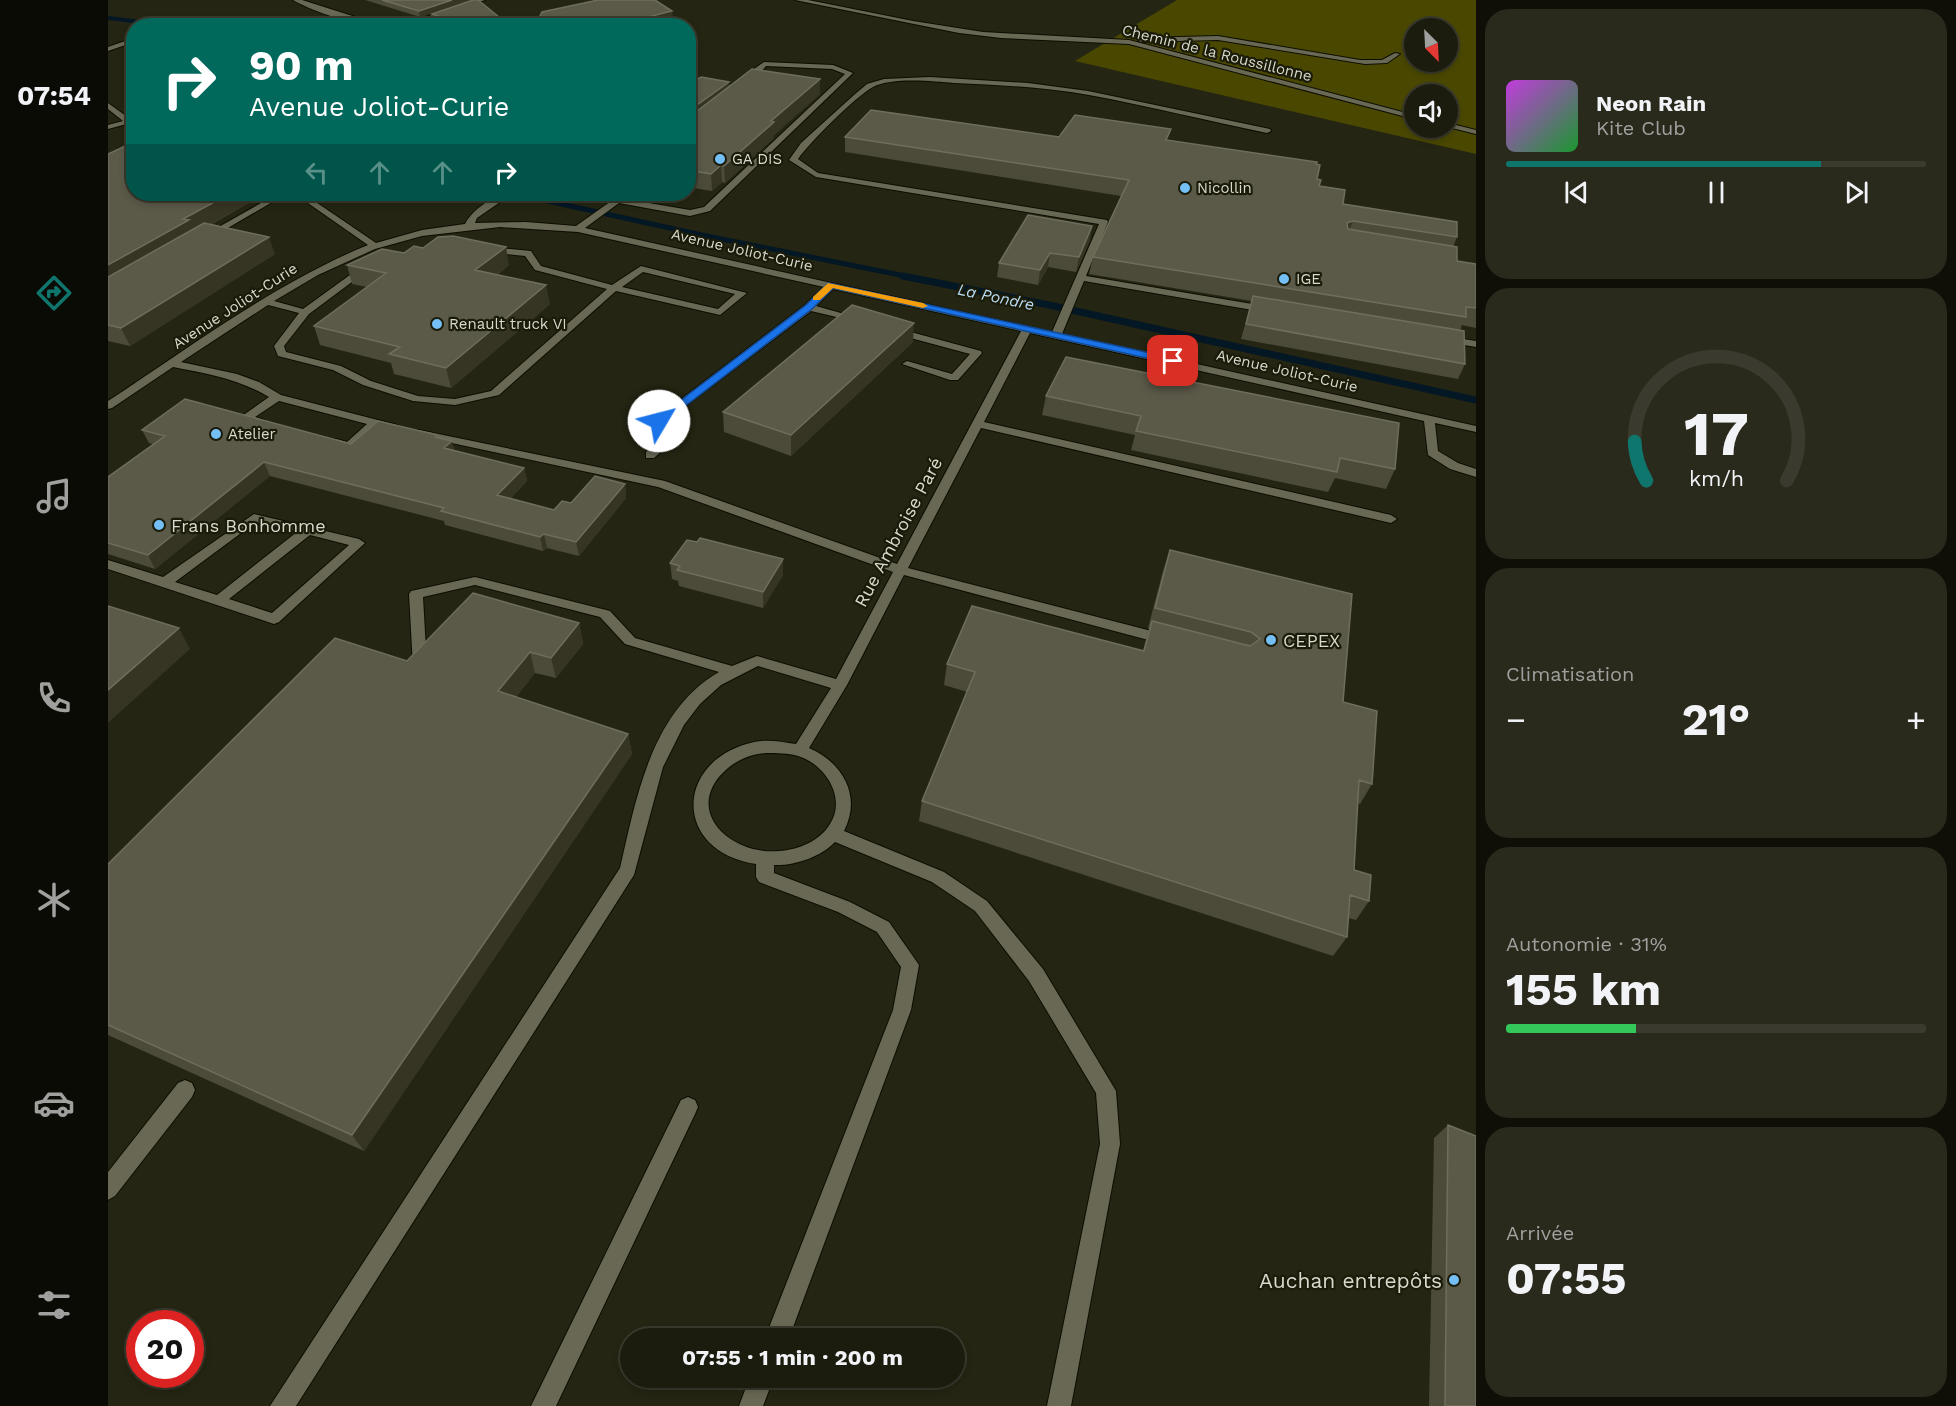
<!DOCTYPE html>
<html lang="fr">
<meta charset="utf-8">
<style>
:root{--surface:#1c1c0e;--page:#29291c;--text:#f1f3f6;--muted:#a0a19e;--line:#3a3a2e;--accent:#0f766e}
body{margin:0;font-family:"Work Sans",sans-serif;background:var(--page);color:var(--text);height:100vh;display:flex;flex-direction:column;font-size:22px;white-space:nowrap}
*{box-sizing:border-box;margin:0}
p{font-size:20px;color:var(--muted)}
.icon{flex:none;width:33px;height:33px;fill:none;stroke:currentColor;stroke-width:2;stroke-linecap:round;stroke-linejoin:round}
.map{position:relative;flex:1;overflow:hidden}
.details{display:flex;flex-direction:column;gap:9px;padding:9px;background:#0f0f08;width:480px}
.details>*{flex:none}
.guide{position:absolute;left:18px;top:18px;width:570px;height:183px;border-radius:24px;box-shadow:0 3px 9px #0003,0 0 0 2px var(--line);background:#00695c;color:#fff;overflow:hidden}
.needle{width:39px;rotate:156deg}
.buttons{position:absolute;left:1296px;top:18px;display:grid;gap:12px}
.buttons a{display:grid;place-items:center;width:54px;height:54px;border-radius:50%;background:var(--surface);box-shadow:0 3px 9px #0003,0 0 0 2px var(--line);font-size:30px}
.speed{position:absolute;left:18px;top:1310px;display:flex;gap:12px;font-size:30px;font-weight:700;text-align:center}
.speed>*{display:grid;place-content:center;width:78px;height:78px;border-radius:50%;background:var(--surface);box-shadow:0 3px 9px #0003,0 0 0 2px var(--line);line-height:1}
.speed .limit{border:9px solid #d22;background:#fff;color:#111}
.pin{position:absolute;display:grid;place-items:center;width:51px;height:51px;color:#fff;margin:-26px;border-radius:12px;box-shadow:0 3px 9px #0006}
.me{position:absolute;width:66px;margin:-33px;rotate:53deg;stroke-linejoin:round;filter:drop-shadow(0 0 4px #0008)}
.turn{display:flex;align-items:center;gap:21px;height:126px;padding:0 24px;font-size:27px}
.turn .icon{width:78px;height:78px;stroke-width:2.5}
.turn b{display:block;font-size:42px;line-height:51px}
.lanes{display:flex;align-items:center;height:57px;padding:0 24px;background:#0003;justify-content:center;gap:30px;direction:ltr}
.lanes .off{opacity:.35}
.big{font-size:45px;font-weight:700;line-height:1.1}
.details .tile{flex:1;display:flex;flex-direction:column;justify-content:center;gap:9px;min-width:0;padding:0 21px;border-radius:24px;background:var(--page)}
.details .dial{align-items:center;gap:0}
.dial svg{height:156px;overflow:visible;fill:none;stroke:var(--line);stroke-width:7;stroke-linecap:round;text-anchor:middle}
.dial text{fill:var(--text);stroke:none}
.song{display:flex;align-items:center;gap:18px}
.cover{width:72px;height:72px;border-radius:9px;background:linear-gradient(135deg,hsl(290 70% 55%),hsl(130 70% 35%))}
.played{height:6px;border-radius:3px;background:linear-gradient(90deg,var(--accent) 75%,var(--line) 75%)}
.keys{display:flex;justify-content:space-around;direction:ltr}
.heat{display:flex;justify-content:space-between;align-items:center;font-size:33px;direction:ltr}
.charge{height:9px;border-radius:4px;background:linear-gradient(90deg,#34c759 31%,var(--line) 0)}
.trip{position:absolute;left:512px;top:1328px;width:345px;height:60px;border-radius:30px;background:var(--surface);box-shadow:0 3px 9px #0003,0 0 0 2px var(--line);font-weight:700;line-height:60px;text-align:center}
main{display:flex;flex:1;min-height:0}
.tab-bar{display:flex;flex-direction:column;width:108px;justify-content:space-around;align-items:center;background:#0b0b06;color:var(--muted)}
.tab-bar .icon{width:42px;height:42px}
.tab-bar .on{color:var(--accent)}
.tab-bar b{font-size:27px;color:var(--text)}
.map>svg:first-child{display:block}
.green{fill:#4a4800;fill-rule:evenodd}
.lines{fill:none;stroke-linecap:round;stroke-linejoin:round}
.stream-far2{stroke:#031725;stroke-width:4}
.stream-far1{stroke:#031725;stroke-width:5}
.stream{stroke:#031725;stroke-width:7}
.minor-casing{stroke:#0e0e01;stroke-width:2}
.minor{fill:#686854;fill-rule:evenodd}
.wall{fill:#4c4b39}
.shaded-wall{fill:#363523}
.building{fill:#5b5a49;stroke:#6f6e5e;stroke-width:1.5}
.route{fill:#1a73e8;stroke:#114b97;stroke-width:1.5}
.slow{fill:#f59e0b}
.poi-dot{fill:#74c0f6;stroke:#1b1b09;stroke-width:2}
.labels{text-anchor:middle;dominant-baseline:central;stroke-width:4.5;stroke-linejoin:round;paint-order:stroke}
.far-street-label{font-size:15px;fill:#d9d9ce;stroke:#1b1b09}
.far-poi-label{font-size:15px;fill:#d9d9ce;stroke:#1b1b09;text-anchor:start}
.far-water-label{font-size:16px;font-style:italic;fill:#baddf7;stroke:#1b1b09}
.poi-label{font-size:18px;fill:#d9d9ce;stroke:#1b1b09;text-anchor:start}
.street-label{font-size:18px;fill:#d9d9ce;stroke:#1b1b09}
.near-poi-label{font-size:21px;fill:#d9d9ce;stroke:#1b1b09;text-anchor:end}
</style>
<main>
<nav class="tab-bar">
<b>07:54</b>
<svg class="icon on" aria-label="directions" viewBox="0 0 24 24"><path d="M12 3l9 9-9 9-9-9zM9 14v-3h6M13 9l2 2-2 2"/></svg>
<svg class="icon" aria-label="music" viewBox="0 0 24 24"><path d="M9 18V5l10-2v13"/><circle cx="6" cy="18" r="3"/><circle cx="16" cy="16" r="3"/></svg>
<svg class="icon" aria-label="phone" viewBox="0 0 24 24"><path d="M5 4h4l2 5-3 2q2 4 5 5l2-3 5 2v4C11 20 4 13 5 4z"/></svg>
<svg class="icon" aria-label="climate" viewBox="0 0 24 24"><path d="M12 3v18M4 7l16 10M4 17L20 7"/></svg>
<svg class="icon" aria-label="car" viewBox="0 0 24 24"><path d="M5 17H2v-5l4-1 3-4h7l3 4 3 1v5h-3M9 17h6M6 11h13"/><circle cx="7" cy="17" r="2"/><circle cx="17" cy="17" r="2"/></svg>
<svg class="icon" aria-label="filters" viewBox="0 0 24 24"><path d="M4 7h16M4 17h16"/><circle cx="9" cy="7" r="2"/><circle cx="15" cy="17" r="2"/></svg>
</nav>
<div class="map">
<svg width="1368" height="1406" viewBox="0 0 1368 1406">
<rect width="100%" height="100%" fill="#252513"/>
<!-- green -->
<path class="green" d="M1069,0H1368V154L967,61ZM1306,28H1340V62H1306ZM1306,94H1340V128H1306Z"/>
<g class="lines">
<!-- stream-far2 -->
<path class="stream-far2" d="M0,18L59,25L146,21L192,26"/>
<!-- stream-far1 -->
<path class="stream-far1" d="M408,194L589,234L802,277"/>
<!-- stream -->
<path class="stream" d="M795,276L941,305L1368,400"/>
<defs>
<path id="minor" d="M185,0H194L276,26C250,26 207,13 185,0Z
M368,0H377L303,26H292Z
M687,0H700L805,21L875,32L1021,40L1306,115V119L1021,44L893,38L851,33Z
M1110,36L1252,60H1274L1287,53L1292,54L1279,63L1257,64L1110,40L1033,42L1030,40L1033,38Z
M26,38V42L0,51V47Z
M656,62L725,65L745,73L602,211L582,216L511,203L477,228L944,332L991,224L708,177L681,160L693,143L746,95L759,84L776,79L822,77L920,83L980,91L1162,129L1163,131L1159,133C1100,121 1041,106 981,95C937,87 891,85 846,83C825,81 783,77 765,87C747,97 702,142 690,159L710,173L999,220L1000,222L978,276L1162,307L1167,310L1162,313L976,281L954,334L1368,426V432L1327,423L1330,451L1350,463L1368,469V477L1342,469L1320,455L1316,421L922,333L876,422L1283,515L1289,519L1283,523L873,428L800,568L1059,635L1066,640L1059,645L796,575L739,685L701,748C735,763 754,796 736,831L836,872L879,901L935,969L1008,1091L1012,1144L963,1406H939L992,1144L988,1093L921,981L867,911L824,882L727,842C713,857 686,866 666,865V873L742,902L781,922L811,965L803,1010L681,1338H657L785,1010L793,967L769,932L730,912L651,882L648,877V864C565,852 565,760 646,742C660,739 674,742 688,744L723,688L650,666L613,685L592,704L576,725L555,767L526,875L188,1406H162L512,868C528,799 543,711 611,672L517,644L492,617L367,585L315,597L319,667L312,672L305,667L301,594L303,591L367,577L502,611L527,638L624,666L649,656L728,679L785,572L550,487L311,436L305,433L307,431L311,430L557,481L789,564L913,331L725,289L708,306L754,319V323L703,311L559,420L578,429L546,458H538V452L564,430L547,423V419L697,305L716,287L470,232L392,227L314,236L267,249L210,275L166,301L195,309L246,272L260,267L265,270L252,276L201,314L176,346L178,352L233,366L263,381L310,396L347,399L383,391L499,289L427,270L417,256L377,252L375,250L380,247L423,251L433,266L504,285L533,266L639,293L612,315L508,291L391,395L347,405L305,401L255,385L225,370L170,356L166,346L191,313L160,305L73,362L129,374L151,382L173,395L289,425L291,427L285,430L269,426L245,448L228,447L222,443L228,439L239,442L259,424L171,401L147,417L156,420V424L134,420V416L161,397C131,379 100,374 65,367L4,408L0,409V401C84,346 167,283 260,245L187,194H196L268,243L314,230L357,224C364,210 389,192 404,194L369,218L367,223L418,222L468,226L513,194H522L517,199L582,210L596,207L737,74L724,69L658,66L641,86H635V82L645,74L646,69ZM535,272L627,294L610,309L514,287ZM658,753C668,753 680,753 690,756C717,764 739,798 722,824C712,841 690,850 671,851C622,856 572,809 620,768C631,759 643,754 658,753Z
M0,103L22,119L26,118V122L0,129V125L15,121L0,109Z
M1340,123L1368,130V134L1340,127Z
M169,194H178L101,239L93,237Z
M788,328L873,351L874,353L850,380H842L794,364L799,361L844,374L862,354L784,333L783,331Z
M1336,336L1368,341V347L1332,341V337Z
M146,514L251,539L257,543L171,622L166,624L0,569V560L55,577ZM148,522L189,532L109,595L67,582ZM202,535L241,545L164,613L121,599Z
M77,1080L84,1083L87,1090L84,1097L7,1196L0,1200V1172L70,1083Z
M580,1097L587,1100L590,1107L587,1114L448,1406H423L573,1100Z
M642,1377H666L655,1406H631Z"/>
</defs>
<!-- minor casing -->
<use href="#minor" class="minor-casing"/>
<!-- minor -->
<use href="#minor" class="minor"/>
</g>
<!-- wall -->
<path class="wall" d="M257,0H361L312,17Z
M324,14L402,26H342L325,21Z
M712,79V94L666,135V138L617,183L614,182L604,191L580,187V118L588,113L580,111V85L621,87Z
M737,137H951L1061,141L1208,164L1209,179L1211,186L1235,204L1349,237L1345,247L1349,261L1368,264V328L1354,325L1352,331L1357,364L1350,379L1133,339L1144,301L981,274L985,257L1013,196L737,152Z
M0,154L26,194H157L102,225L167,254L22,346L0,341Z
M246,194H303L253,203Z
M462,194H492L485,199Z
M982,240L968,272L940,267L930,285L889,277L891,263Z
M296,253L401,265L389,275L442,304L343,388L286,374L283,363L212,345L206,326L259,287L244,284L239,265Z
M805,342L683,456L616,432L615,412Z
M938,396L1287,469L1278,489L1227,478L1220,492L1023,450L1027,435L934,415Z
M34,430L243,444L329,435V437L344,441L346,450L416,468L419,481L402,499L446,510L517,484L518,498L471,556L439,548L435,551L337,525L336,521L162,476L47,569L0,554V477L45,444L41,443Z
M589,542L675,559V575L655,608L571,586L570,581L564,579L562,563Z
M1062,550L1235,702L1264,784L1252,804L1250,803L1246,870L1261,901L1248,920L1240,918L1239,937L1225,956L811,821L814,801L859,692L836,685L839,664L1035,650L1041,629L1040,628L1055,571Z
M471,623L475,644L448,678L427,673L408,697L520,734L524,754L256,1151L0,1035V864L299,661Z
M1340,1125L1368,1406H1321L1326,1138Z"/>
<!-- shaded-wall -->
<path class="shaded-wall" d="M344,0H361L312,17L311,11Z
M564,11L565,17L529,26H505Z
M712,79V94L666,135V138L617,183L616,166L663,121Z
M621,82L622,90L590,113L589,105Z
M613,165L614,182L604,191L603,174Z
M121,194H157L86,233L0,287V265L75,219Z
M250,194H303L253,203Z
M484,194H492L485,199Z
M1245,221L1238,238L1239,223Z
M984,226L982,240L968,272L971,257Z
M161,237L167,254L22,346L13,328Z
M398,247L401,265L371,289L367,270Z
M942,253L940,267L930,285L932,270Z
M438,285L442,304L343,388L338,368Z
M806,323L805,342L683,456V435Z
M344,441L347,454L336,448Z
M156,462L162,476L47,569L40,555Z
M416,468L419,481L392,509L389,495Z
M517,484L518,498L471,556L468,542Z
M436,534L439,548L435,551L432,537Z
M675,559V575L655,608V592Z
M471,623L475,644L448,678L443,658Z
M71,628L82,649L0,723V690Z
M422,652L427,673L396,712L390,691Z
M520,734L524,754L256,1151L244,1135Z"/>
<!-- building -->
<path class="building" d="M274,0H344L311,11Z
M365,0H370L402,26H362L324,14Z
M490,0H547L564,11L505,26H427L434,12Z
M644,69L712,79L663,121L666,122L616,166L613,165L603,174L580,170V118Z
M593,77L621,82L589,105L580,103V85Z
M763,110L951,137L967,115L1063,129L1058,140L1209,162L1208,164L1212,165L1209,179L1213,180L1211,186L1237,190L1235,204L1349,222V237L1245,221L1239,223L1240,229L1349,247V261L1368,264V308L1358,307V317L985,257L1021,180L737,137Z
M26,142V194H121L75,219L81,220L0,265V154Z
M920,215L984,226L971,257L942,253L932,270L891,263Z
M96,223L161,237L13,328L0,325V277Z
M345,236L398,247L367,270L438,285L338,368L281,354L292,347L206,326L278,273L239,265L274,249L296,253L306,246L315,248L330,237Z
M1145,296L1356,331L1357,364L1138,324Z
M744,305L806,323L683,435L615,412Z
M958,357L1291,423L1287,469L1232,458L1229,472L1028,431L1033,416L938,396Z
M77,399L243,444L270,421L329,435L327,437L344,441L336,448L416,468L389,495L446,510L454,501L463,503L487,476L517,484L468,542L436,534L432,537L333,511L336,508L156,462L40,555L0,543V477L57,436L34,430Z
M592,538L675,559L655,592L569,570L572,566L562,563L579,540L589,542Z
M1062,550L1244,594L1235,702L1269,711L1264,784L1251,780L1246,870L1263,875L1261,901L1242,895L1239,937L814,801L867,672L839,664L864,606L1036,651L1044,621L1142,646L1152,639L1143,632L1047,608Z
M365,593L471,623L443,658L422,652L390,691L520,734L244,1135L0,1025V864L227,638L299,661Z
M0,606L71,628L0,690Z
M1340,1125L1368,1136V1406H1337Z"/>
<!-- route -->
<path class="route" d="M720,283L1065,358L1070,361L1065,364L725,288L704,309L555,423H548V419L698,305Z"/>
<!-- slow -->
<path class="slow" d="M720,283L815,303L820,306L815,308L725,288L712,300H705V297Z"/>
<!-- markers -->
<g class="poi-dot">
<circle cx="612" cy="159" r="6"/>
<circle cx="1077" cy="188" r="6"/>
<circle cx="1176" cy="279" r="6"/>
<circle cx="329" cy="324" r="6"/>
<circle cx="108" cy="434" r="6"/>
<circle cx="51" cy="525" r="6"/>
<circle cx="1163" cy="640" r="6"/>
<circle cx="1346" cy="1280" r="6"/>
</g>
<g class="labels">
<!-- far-street labels -->
<g class="far-street-label">
<text transform="translate(1109 53) rotate(14)">Chemin de la Roussillonne</text>
<text transform="translate(634 250) rotate(13)">Avenue Joliot-Curie</text>
<text transform="translate(127 306) rotate(-33)">Avenue Joliot-Curie</text>
<text transform="translate(1179 371) rotate(13)">Avenue Joliot-Curie</text>
</g>
<!-- far-poi labels -->
<g class="far-poi-label">
<text x="624" y="159">GA DIS</text>
<text x="1089" y="188">Nicollin</text>
<text x="1188" y="279">IGE</text>
<text x="341" y="324">Renault truck VI</text>
<text x="120" y="434">Atelier</text>
</g>
<!-- far-water labels -->
<g class="far-water-label">
<text transform="translate(888 297) rotate(12)">La Pondre</text>
</g>
<!-- poi labels -->
<g class="poi-label">
<text x="63" y="525">Frans Bonhomme</text>
<text x="1175" y="640">CEPEX</text>
</g>
<!-- street labels -->
<g class="street-label">
<text transform="translate(790 532) rotate(-62)">Rue Ambroise Paré</text>
</g>
<!-- near-poi labels -->
<g class="near-poi-label">
<text x="1334" y="1280">Auchan entrepôts</text>
</g>
</g>
</svg>
<div class="buttons">
<a><svg class="needle" viewBox="-14 -14 28 28"><path d="M0-13l5 13h-10z" fill="#e53935"/><path d="M0 13l5-13h-10z" fill="#a0a19e"/></svg></a>
<a><svg class="icon" aria-label="sound" viewBox="0 0 24 24"><path d="M4 9h4l5-4v14l-5-4H4zM17 9q2 3 0 6"/></svg></a>
</div>
<div class="speed"><div class="limit">20</div></div>
<div class="pin" style="left:1065px;top:361px;background:#d93025"><svg class="icon" aria-label="arrive" viewBox="0 0 24 24"><path d="M6 21V4h12l-3 4 3 4H6"/></svg></div>
<svg class="me" style="left:551px;top:421px" viewBox="-20 -20 40 40"><circle r="19" fill="#fff"/><path d="M0-13L10 11 0 6-10 11z" fill="#1a73e8"/></svg>
<div class="trip">07:55 · 1 min · 200 m</div>
<div class="guide">
<div class="turn"><svg class="icon" aria-label="right" viewBox="0 0 24 24"><path d="M7 20v-9h11M14 6l5 5-5 5"/></svg><div><b>90 m</b>Avenue Joliot-Curie</div></div>
<div class="lanes"><svg class="icon off" aria-label="left" viewBox="0 0 24 24"><path d="M17 20v-9H6M10 6l-5 5 5 5"/></svg><svg class="icon off" aria-label="ahead" viewBox="0 0 24 24"><path d="M12 20V5M6 11l6-6 6 6"/></svg><svg class="icon off" aria-label="ahead" viewBox="0 0 24 24"><path d="M12 20V5M6 11l6-6 6 6"/></svg><svg class="icon" aria-label="right" viewBox="0 0 24 24"><path d="M7 20v-9h11M14 6l5 5-5 5"/></svg></div>
</div>
</div>
<section class="details">
<div class="tile">
<div class="song"><i class="cover"></i><div><b>Neon Rain</b><p>Kite Club</p></div></div>
<div class="played"></div>
<div class="keys"><svg class="icon" aria-label="previous" viewBox="0 0 24 24"><path d="M18 5L8 12l10 7zM5 5v14"/></svg><svg class="icon" aria-label="pause" viewBox="0 0 24 24"><path d="M8 5v14M16 5v14"/></svg><svg class="icon" aria-label="next" viewBox="0 0 24 24"><path d="M6 5l10 7-10 7zM19 5v14"/></svg></div>
</div>
<div class="tile dial"><svg viewBox="0 0 100 80">
<path d="M14 69A42 42 0 1 1 86 69"/>
<path d="M14 69A42 42 0 0 1 8 49" stroke="#0f766e"/>
<text x="50" y="56" font-size="32" font-weight="700">17</text>
<text x="50" y="72" font-size="11">km/h</text>
</svg></div>
<div class="tile"><p>Climatisation</p>
<div class="heat"><a>−</a><b class="big">21°</b><a>+</a></div>
</div>
<div class="tile"><p>Autonomie · 31%</p><b class="big">155 km</b><div class="charge"></div></div>
<div class="tile"><p>Arrivée</p><b class="big">07:55</b></div>
</section>
</main>
